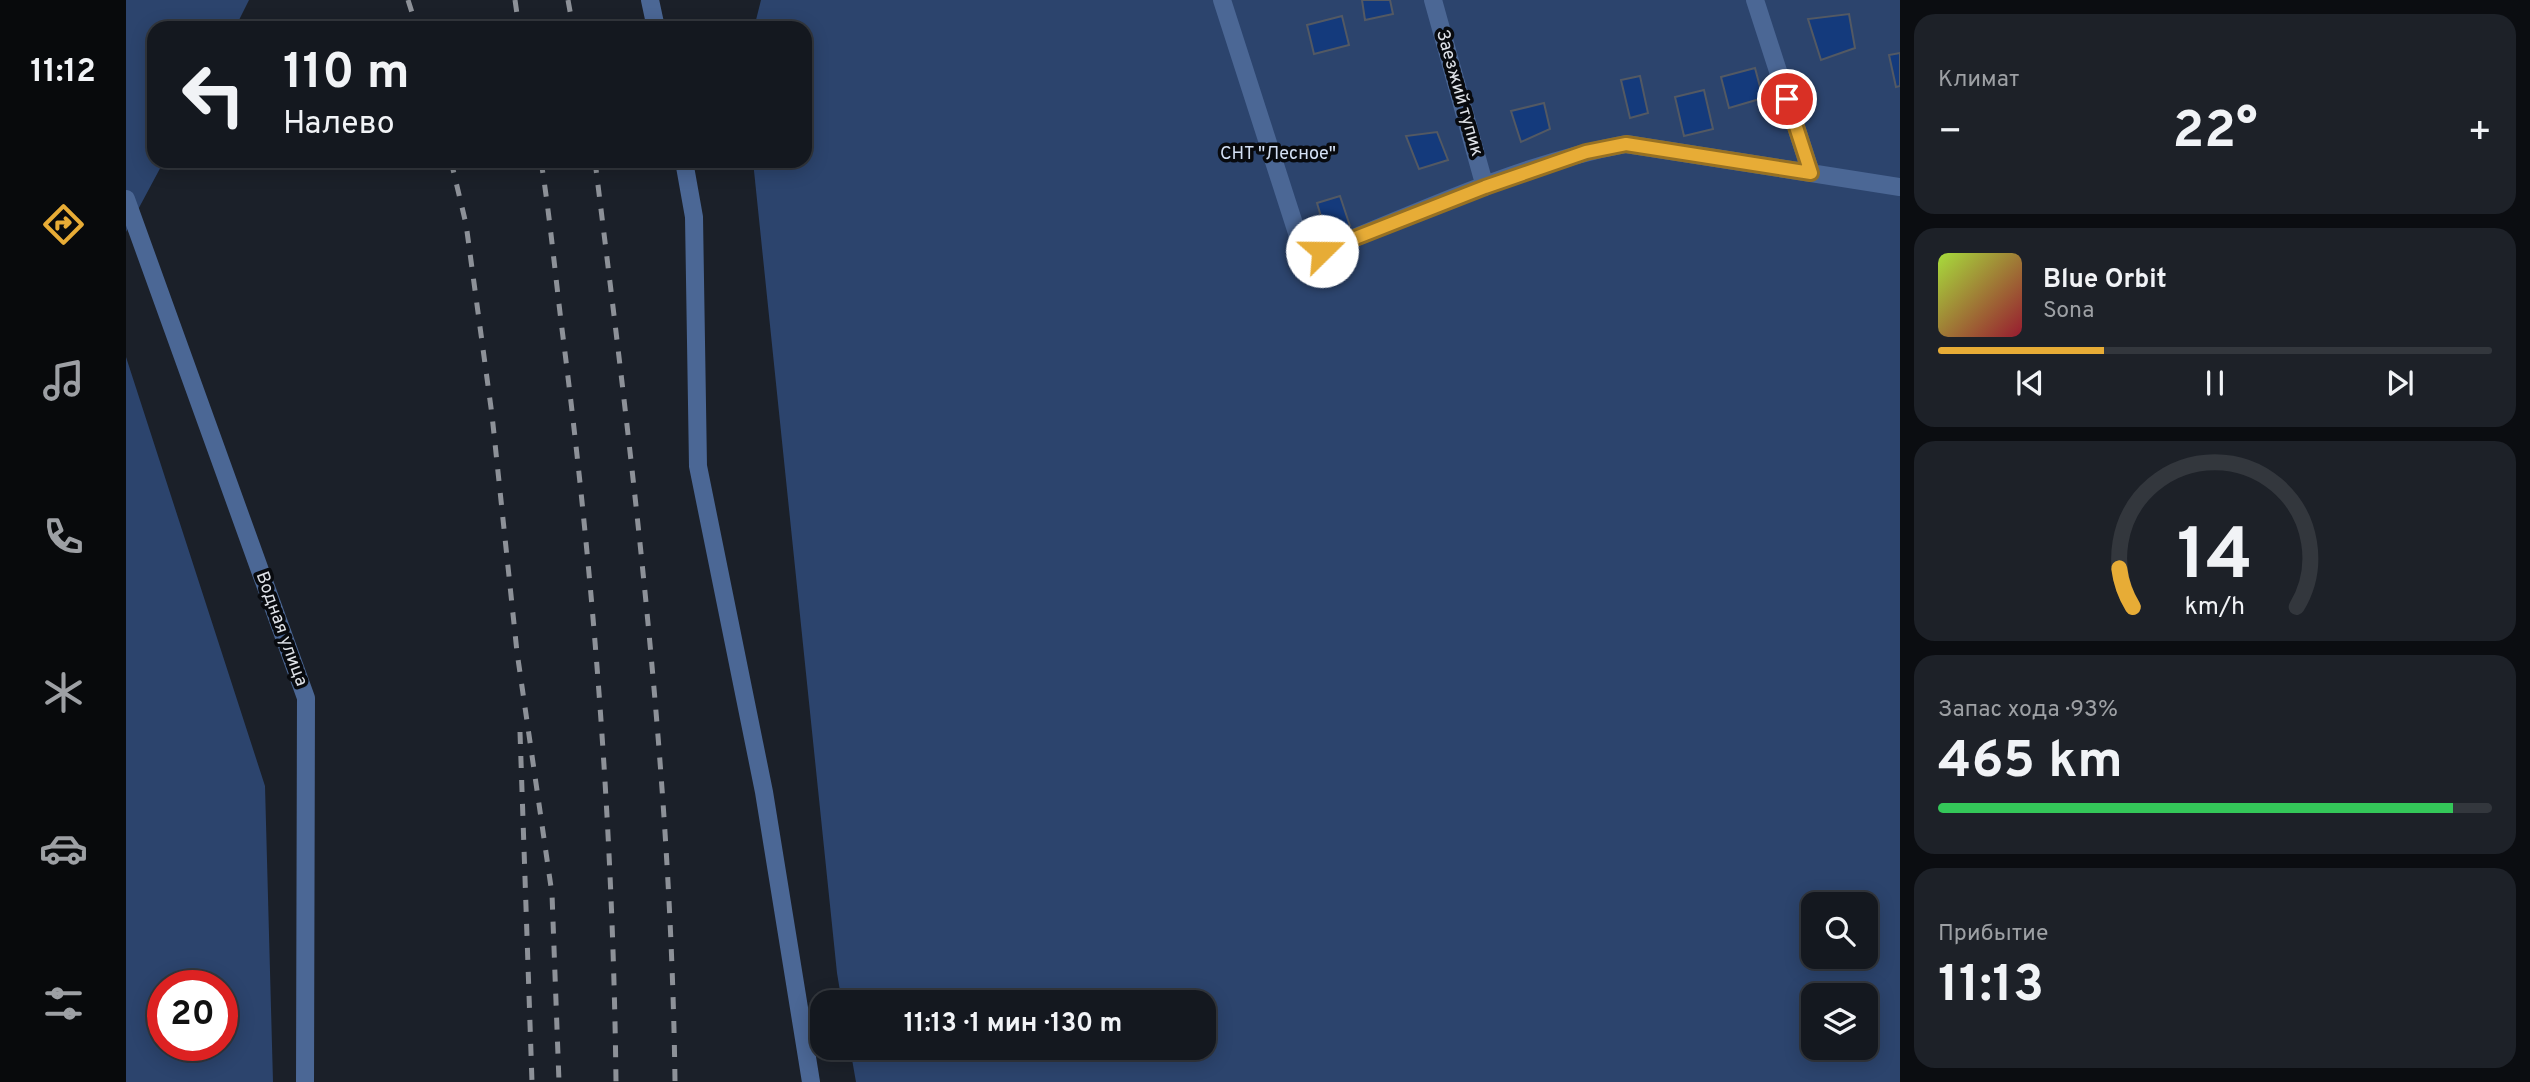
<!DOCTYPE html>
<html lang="ru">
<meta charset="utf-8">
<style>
:root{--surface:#14181f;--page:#1d2128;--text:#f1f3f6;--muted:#9da0a4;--line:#33373d;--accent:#e7ac36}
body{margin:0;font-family:Overpass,sans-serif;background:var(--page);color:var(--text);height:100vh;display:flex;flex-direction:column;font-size:26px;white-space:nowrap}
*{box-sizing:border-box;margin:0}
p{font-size:23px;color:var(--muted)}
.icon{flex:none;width:38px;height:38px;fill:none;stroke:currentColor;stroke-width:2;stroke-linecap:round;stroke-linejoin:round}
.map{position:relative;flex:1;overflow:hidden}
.panel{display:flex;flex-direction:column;gap:14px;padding:14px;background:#0b0d11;width:630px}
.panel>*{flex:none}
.guide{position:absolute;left:21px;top:21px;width:665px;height:147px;border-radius:21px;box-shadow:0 4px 18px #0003,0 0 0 2px var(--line);background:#14181f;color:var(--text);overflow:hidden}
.fabs{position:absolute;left:1675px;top:892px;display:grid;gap:14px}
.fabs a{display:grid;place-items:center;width:77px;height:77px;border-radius:14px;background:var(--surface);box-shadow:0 4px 18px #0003,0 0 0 2px var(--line);font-size:35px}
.speed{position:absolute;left:21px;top:970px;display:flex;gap:14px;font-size:35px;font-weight:700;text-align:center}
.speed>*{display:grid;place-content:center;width:91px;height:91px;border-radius:50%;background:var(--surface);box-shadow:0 4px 18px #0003,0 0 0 2px var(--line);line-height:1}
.speed .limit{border:10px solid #d22;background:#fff;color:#111}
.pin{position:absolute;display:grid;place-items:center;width:60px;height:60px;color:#fff;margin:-30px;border:4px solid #fff;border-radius:50%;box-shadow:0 2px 7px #0007}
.me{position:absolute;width:77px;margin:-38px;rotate:68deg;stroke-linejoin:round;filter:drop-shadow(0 0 5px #0008)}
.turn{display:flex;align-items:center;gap:24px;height:147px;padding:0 21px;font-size:32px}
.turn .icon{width:91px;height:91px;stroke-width:2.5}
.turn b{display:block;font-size:49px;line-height:60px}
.big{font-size:52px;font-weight:700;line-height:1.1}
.panel .card{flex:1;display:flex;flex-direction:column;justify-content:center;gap:10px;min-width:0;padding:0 24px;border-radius:21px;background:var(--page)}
.panel .dial{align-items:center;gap:0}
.dial svg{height:182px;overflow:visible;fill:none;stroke:var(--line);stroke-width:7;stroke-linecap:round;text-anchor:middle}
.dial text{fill:var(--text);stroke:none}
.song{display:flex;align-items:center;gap:21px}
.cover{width:84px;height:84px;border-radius:10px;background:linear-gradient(135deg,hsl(80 70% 55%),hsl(350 70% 35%))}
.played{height:7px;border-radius:4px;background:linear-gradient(90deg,var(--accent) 30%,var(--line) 30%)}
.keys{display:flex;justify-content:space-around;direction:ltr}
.heat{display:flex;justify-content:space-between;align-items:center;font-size:38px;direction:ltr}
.charge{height:10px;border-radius:5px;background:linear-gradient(90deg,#34c759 93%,var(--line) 0)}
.trip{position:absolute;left:684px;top:990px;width:406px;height:70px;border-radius:21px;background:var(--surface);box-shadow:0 4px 18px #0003,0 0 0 2px var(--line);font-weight:700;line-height:70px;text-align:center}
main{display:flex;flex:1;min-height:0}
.tab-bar{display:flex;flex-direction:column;width:126px;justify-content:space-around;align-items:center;background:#080a0c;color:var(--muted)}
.tab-bar .icon{width:49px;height:49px}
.tab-bar .current{color:var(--accent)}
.tab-bar b{font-size:32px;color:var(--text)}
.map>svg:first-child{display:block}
.green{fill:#2c446d;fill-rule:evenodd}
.building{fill:#143a7c;stroke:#535963;stroke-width:2}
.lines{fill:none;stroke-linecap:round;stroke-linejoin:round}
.minor{stroke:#4b6795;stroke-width:18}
.rail{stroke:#8d9198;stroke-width:5;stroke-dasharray:12 12;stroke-linecap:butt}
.route-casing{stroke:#967023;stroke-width:18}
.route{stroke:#e7ac36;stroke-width:12}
.labels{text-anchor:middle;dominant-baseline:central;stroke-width:7;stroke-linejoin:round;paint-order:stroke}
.street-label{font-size:18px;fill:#dfe2e8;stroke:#080a0e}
.park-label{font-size:18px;fill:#d4e0f4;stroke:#080a0e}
</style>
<main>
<nav class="tab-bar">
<b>11:12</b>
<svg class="icon current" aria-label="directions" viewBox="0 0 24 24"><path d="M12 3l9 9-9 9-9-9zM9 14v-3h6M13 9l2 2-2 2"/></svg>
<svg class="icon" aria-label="music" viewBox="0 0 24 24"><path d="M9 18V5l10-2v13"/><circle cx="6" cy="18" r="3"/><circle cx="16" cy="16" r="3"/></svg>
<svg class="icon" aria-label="phone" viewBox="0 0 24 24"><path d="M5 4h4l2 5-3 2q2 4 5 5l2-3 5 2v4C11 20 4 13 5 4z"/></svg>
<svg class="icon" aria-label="climate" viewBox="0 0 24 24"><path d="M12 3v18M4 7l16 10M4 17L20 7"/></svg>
<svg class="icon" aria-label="car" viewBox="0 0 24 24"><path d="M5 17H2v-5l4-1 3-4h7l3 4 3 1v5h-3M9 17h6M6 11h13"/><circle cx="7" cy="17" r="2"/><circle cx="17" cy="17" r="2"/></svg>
<svg class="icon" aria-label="filters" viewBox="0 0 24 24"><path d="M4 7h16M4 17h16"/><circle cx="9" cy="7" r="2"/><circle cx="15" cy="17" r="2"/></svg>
</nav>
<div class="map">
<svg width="1774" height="1082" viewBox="0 0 1774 1082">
<rect width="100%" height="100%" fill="#1b2029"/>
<!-- green -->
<path class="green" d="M0,0H123L109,28H28V161H38L0,232Z
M635,0H1774V1082H730L724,1048H1078V1003H716L711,973L627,161H679V28H628ZM1687,905H1740V957H1687ZM1687,996H1740V1048H1687Z
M0,357L139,786L147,1082H0ZM96,985V1045H37V985Z"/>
<!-- building -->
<path class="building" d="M1236,0H1264L1267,14L1239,20Z
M1723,14L1729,48L1695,60L1682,19Z
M1216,16L1223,45L1188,54L1181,25Z
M1774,53V86L1770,87L1763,55Z
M1629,68L1637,98L1603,108L1595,77Z
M1514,76L1522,113L1504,118L1495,80Z
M1578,90L1587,129L1558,136L1549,97Z
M1418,103L1424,129L1395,142L1385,111Z
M1311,132L1322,160L1293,169L1280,136Z
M1214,196L1224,226L1200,233L1191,203Z"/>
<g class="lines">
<!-- minor -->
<path class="minor" d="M524,0L530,28
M1096,0L1171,233L1181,249L1196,251C1294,212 1396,163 1500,144L1774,187
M1307,0L1359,187
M1629,0L1685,173
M558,161L568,217L572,466L638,792L685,1082
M0,199L180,698L179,1082"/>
<!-- rail -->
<path class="rail" d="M282,0L291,28
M389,0L393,28
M442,0L447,28
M325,161L340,224L366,415L391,652L426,894L433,1082
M415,161C424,217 429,273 436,329C468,579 487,830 490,1082
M469,161C507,467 545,773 549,1082
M394,732L406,1082"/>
</g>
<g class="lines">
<defs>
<path id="route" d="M1196,251L1359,187L1460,152L1500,144L1685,173L1661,99"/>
</defs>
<!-- route casing -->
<use href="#route" class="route-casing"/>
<!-- route -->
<use href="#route" class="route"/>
</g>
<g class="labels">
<!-- street labels -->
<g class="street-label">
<text transform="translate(1333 93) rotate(74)">Заезжий тупик</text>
<text transform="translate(155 629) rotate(70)">Водная улица</text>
</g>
<!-- park labels -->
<g class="park-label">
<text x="1152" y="154">СНТ "Лесное"</text>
</g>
</g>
</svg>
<div class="fabs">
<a><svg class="icon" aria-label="search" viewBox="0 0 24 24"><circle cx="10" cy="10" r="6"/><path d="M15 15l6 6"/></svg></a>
<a><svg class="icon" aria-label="layers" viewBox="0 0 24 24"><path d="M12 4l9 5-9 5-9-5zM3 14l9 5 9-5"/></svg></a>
</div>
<div class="speed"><div class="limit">20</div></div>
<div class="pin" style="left:1661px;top:99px;background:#d93025"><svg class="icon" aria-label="arrive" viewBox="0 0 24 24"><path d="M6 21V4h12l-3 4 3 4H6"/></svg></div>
<svg class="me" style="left:1196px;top:251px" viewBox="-20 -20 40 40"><circle r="19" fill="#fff"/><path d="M0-13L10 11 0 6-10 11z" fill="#e7ac36"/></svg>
<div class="trip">11:13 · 1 мин · 130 m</div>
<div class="guide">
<div class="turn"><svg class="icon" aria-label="left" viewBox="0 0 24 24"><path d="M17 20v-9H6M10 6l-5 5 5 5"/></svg><div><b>110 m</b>Налево</div></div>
</div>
</div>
<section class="panel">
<div class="card"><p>Климат</p>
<div class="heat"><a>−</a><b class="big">22°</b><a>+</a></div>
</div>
<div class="card">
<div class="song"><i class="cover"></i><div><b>Blue Orbit</b><p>Sona</p></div></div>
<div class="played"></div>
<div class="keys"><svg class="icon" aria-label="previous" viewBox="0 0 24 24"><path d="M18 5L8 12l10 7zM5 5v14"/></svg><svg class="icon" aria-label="pause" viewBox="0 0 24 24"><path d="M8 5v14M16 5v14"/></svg><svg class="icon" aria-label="next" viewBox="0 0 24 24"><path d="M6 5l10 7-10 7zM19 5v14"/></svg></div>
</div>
<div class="card dial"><svg viewBox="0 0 100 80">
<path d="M14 69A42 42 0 1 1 86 69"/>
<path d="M14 69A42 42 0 0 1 8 52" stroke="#e7ac36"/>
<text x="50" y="56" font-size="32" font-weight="700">14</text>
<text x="50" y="72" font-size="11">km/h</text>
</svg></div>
<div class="card"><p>Запас хода · 93%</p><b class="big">465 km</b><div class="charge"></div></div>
<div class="card"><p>Прибытие</p><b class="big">11:13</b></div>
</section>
</main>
